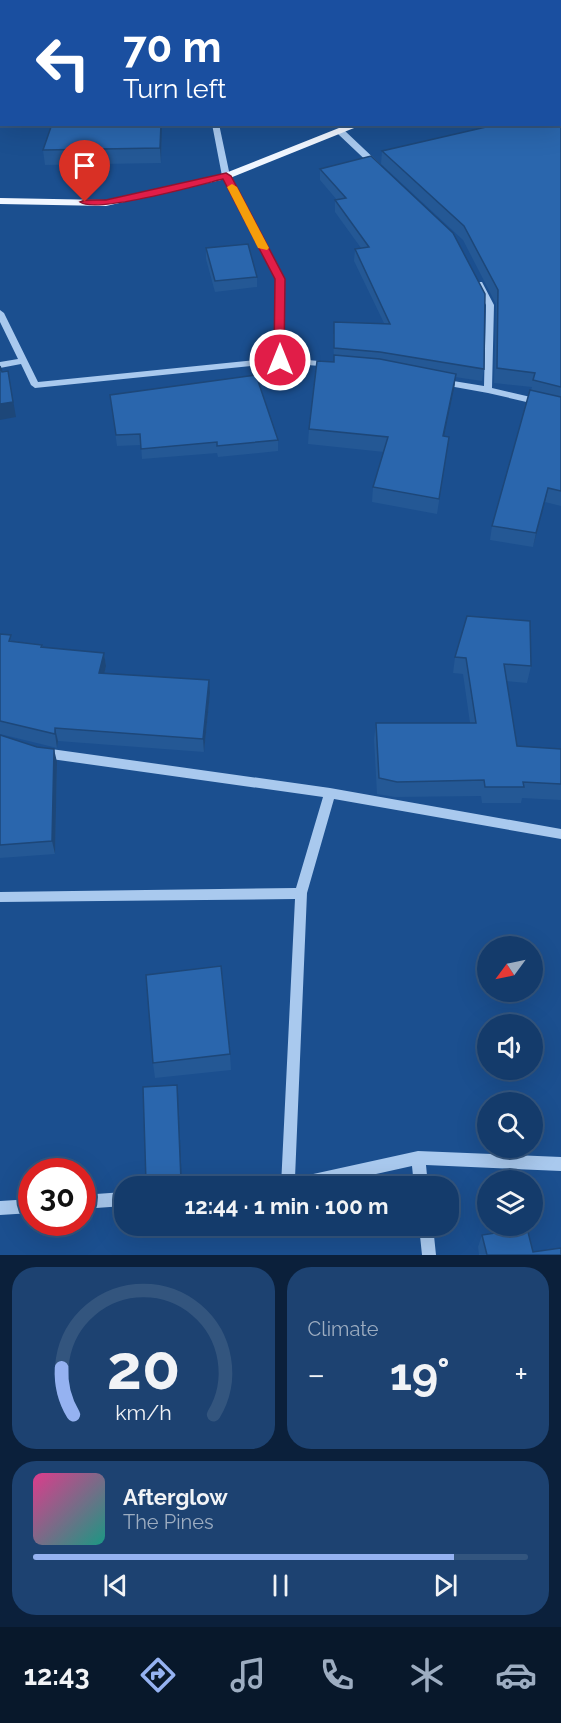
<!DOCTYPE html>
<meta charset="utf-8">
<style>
:root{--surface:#143b6b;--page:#1d4271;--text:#f1f3f6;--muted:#9dadc1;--line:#33557e;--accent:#95b2f1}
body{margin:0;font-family:Raleway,sans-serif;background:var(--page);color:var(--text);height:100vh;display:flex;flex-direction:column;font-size:22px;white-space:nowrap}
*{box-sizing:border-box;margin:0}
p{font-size:20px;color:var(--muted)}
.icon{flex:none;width:33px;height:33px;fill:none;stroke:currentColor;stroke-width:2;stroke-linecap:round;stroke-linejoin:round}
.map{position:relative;height:1255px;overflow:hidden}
.panel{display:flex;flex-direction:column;gap:12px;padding:12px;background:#0b203b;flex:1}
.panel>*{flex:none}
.banner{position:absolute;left:0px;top:0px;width:561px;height:126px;box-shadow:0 6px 24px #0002,0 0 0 2px var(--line);background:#1a4fa0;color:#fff;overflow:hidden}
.needle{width:39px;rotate:237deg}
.fabs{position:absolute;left:477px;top:936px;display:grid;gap:12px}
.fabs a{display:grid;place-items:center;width:66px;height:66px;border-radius:50%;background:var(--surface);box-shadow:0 6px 24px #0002,0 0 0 2px var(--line);font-size:30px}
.speed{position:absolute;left:18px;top:1158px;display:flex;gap:12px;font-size:30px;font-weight:700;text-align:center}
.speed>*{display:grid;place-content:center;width:78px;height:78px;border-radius:50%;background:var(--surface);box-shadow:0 6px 24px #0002,0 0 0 2px var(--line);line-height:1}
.speed .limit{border:9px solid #d22;background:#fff;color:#111}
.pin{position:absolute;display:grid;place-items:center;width:51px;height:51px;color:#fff;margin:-62px -26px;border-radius:50% 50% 50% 0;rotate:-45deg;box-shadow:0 0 6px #0007}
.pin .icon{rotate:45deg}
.me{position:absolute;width:66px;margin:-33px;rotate:0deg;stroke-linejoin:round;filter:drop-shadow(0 0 4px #0008)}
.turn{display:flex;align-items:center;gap:21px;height:126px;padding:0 24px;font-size:27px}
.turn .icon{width:78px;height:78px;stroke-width:2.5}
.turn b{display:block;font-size:42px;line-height:51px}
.big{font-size:45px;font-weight:700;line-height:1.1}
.panel .widget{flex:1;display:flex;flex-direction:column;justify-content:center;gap:9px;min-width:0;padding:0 21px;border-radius:24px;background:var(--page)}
.panel .dial{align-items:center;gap:0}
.dial svg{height:156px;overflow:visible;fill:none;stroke:var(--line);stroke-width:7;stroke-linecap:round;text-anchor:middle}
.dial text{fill:var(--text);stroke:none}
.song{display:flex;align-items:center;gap:18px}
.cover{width:72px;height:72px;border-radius:9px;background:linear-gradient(135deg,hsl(330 70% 55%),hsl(170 70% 35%))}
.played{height:6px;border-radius:3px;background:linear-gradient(90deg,var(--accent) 85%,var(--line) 85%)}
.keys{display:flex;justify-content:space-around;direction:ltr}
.heat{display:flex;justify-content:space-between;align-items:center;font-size:33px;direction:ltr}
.panel .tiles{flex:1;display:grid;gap:12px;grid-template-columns:1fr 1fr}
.widget:last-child{grid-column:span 2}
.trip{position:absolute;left:114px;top:1176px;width:345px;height:60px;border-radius:24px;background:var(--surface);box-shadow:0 6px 24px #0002,0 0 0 2px var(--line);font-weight:700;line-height:60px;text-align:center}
.menu{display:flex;height:96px;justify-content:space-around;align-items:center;background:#08182b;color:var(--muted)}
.menu .icon{width:42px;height:42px}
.menu .selected{color:var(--accent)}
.menu b{font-size:27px;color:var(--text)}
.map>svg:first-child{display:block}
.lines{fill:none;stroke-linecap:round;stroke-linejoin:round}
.canal{fill:#123a6d;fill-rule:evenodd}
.minor{fill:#a9c9ee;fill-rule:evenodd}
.major{fill:#f0f6ff;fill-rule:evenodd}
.wall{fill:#245895}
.shaded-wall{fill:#1d4779}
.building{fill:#2a66ad;stroke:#1d4779;stroke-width:1.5}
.route{fill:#e11d48;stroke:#92132f;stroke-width:1.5}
.slow{fill:#f59e0b}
</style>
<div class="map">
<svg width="561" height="1255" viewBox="0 0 561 1255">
<rect width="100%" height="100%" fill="#1b4f8f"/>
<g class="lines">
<!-- canal -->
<path class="canal" d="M0,0L12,2H2L0,17Z"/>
<!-- minor -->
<path class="minor" d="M60,0H67L59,2Z
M298,0H307L296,2Z
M560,4H561V10H560Z
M560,60H561V66H560Z
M0,79H2V85H0Z
M212,124H219L230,176L284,279V358L331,362L335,365L334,367L280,363L35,388L31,385L21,364L0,368V362L18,359L0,322V310L4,313L38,382L276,358V279L222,176Z
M338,130H344L381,165V169H375L338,134Z
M476,282H482L494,305L492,388L561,404V410L488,393L438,384V380L441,379L484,386L486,305L475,284Z
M44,748L330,788L561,829V839L334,799L307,893L295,1178L418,1151L561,1157V1171L426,1165L428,1186H414L412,1166L322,1186H281L295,899L0,902V892L296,888L323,797L44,758L40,756L38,753L40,750Z
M124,1192V1206L82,1209V1195Z
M32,1199V1213L0,1215V1201Z
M419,1226H433L436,1255H422Z"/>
<!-- major -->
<path class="major" d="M560,44H561V50H560Z
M349,124H364L230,178L106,206L0,204V198L106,200L223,174Z"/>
</g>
<!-- wall -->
<path class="wall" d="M468,0H561V2H469Z
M561,94V506L545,502L533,547L490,540L492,526L532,387L494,383L496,304L463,240L381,164L382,151L560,124Z
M162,124L161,163L45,165L43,150Z
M371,156L484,369L482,381L455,377L454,389L444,436L449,437L437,514L372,502L373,487L384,452L308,444L309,429L334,362L333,334L384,323L354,261L355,249L361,248L335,212V200H337L320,180V169Z
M206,248L257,277V287L215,292L206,259Z
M110,395L278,440V451L218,457L217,453L142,459L141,445L117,446Z
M467,616L531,666L527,683L506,681L517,746L561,749V800L522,798L521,803H482L481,796L395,797L377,794L374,739L376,723H470L463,674L453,673L455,657Z
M0,634L12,641L42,645L43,647L104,653L106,666L104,673L210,693L204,752L58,741L57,748L0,734Z
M0,735L57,762L55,854L0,858Z
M230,1054L231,1070L155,1078L153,1063Z
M178,1093L182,1186H147L146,1182Z
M482,1235L533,1252L561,1255H479L478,1247Z"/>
<!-- shaded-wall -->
<path class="shaded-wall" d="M161,124H162L161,163L160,148Z
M8,371L16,417L0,420V404Z
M456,374L454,389L441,451L443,436Z
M548,488L545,502L533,547L536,533Z
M104,653L106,666L101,687L99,673Z
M209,680L210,693L204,752L203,739Z
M55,728L58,741L57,748L55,734Z
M54,749L57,762L55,854L52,841Z
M177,1085L178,1093L182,1186L181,1180Z"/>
<!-- building -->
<path class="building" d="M171,0H272V2H172Z
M475,0H544L546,2H476Z
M560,94H561V387L533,380L535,373L497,368L498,290L464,226L382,151L499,124H560Z
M52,124H161L160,148L43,150Z
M371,156L453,233L485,294L484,369L380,352L334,348V322L390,324L355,249L369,247L335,200L346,198L320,169Z
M248,244L257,277L215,281L206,248Z
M334,355L380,359L456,374L443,436L449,437L439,499L373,487L388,437L309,429L317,361L334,362Z
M0,366L2,372L8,371L13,402L0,404Z
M256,375L278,440L217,446V442L141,449L140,434L116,435L110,395Z
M530,390L561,397V491L548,488L536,533L492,526Z
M467,616L530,621L531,666L504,664L517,746L561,749V784L523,782L524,787H485L484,780L397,782L379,778L376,723H476L466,658L455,657Z
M0,634L11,635L9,641L42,645L41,647L104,653L99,673L209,680L203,739L55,728V734L0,721Z
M0,735L37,747L54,749L52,841L0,845Z
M221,966L230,1054L153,1063L146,975Z
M177,1085L181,1180L146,1182L143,1087Z
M527,1228L533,1252L561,1248V1255H487L482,1235Z"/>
<!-- route -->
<path class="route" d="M226,173L231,176L285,279L284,363L280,364L274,360L275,279L223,179C199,185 96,214 80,202L85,200H106Z"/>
<!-- slow -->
<path class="slow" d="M232,184L237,187L269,248L267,250L258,248L227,187Z"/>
</svg>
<div class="fabs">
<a><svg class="needle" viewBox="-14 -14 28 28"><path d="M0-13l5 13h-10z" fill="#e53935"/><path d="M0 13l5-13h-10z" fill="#9dadc1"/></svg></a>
<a><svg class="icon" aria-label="sound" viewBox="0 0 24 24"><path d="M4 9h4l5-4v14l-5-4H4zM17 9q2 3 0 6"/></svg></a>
<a><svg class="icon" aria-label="search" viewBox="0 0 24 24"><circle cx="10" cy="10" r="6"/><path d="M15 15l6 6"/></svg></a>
<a><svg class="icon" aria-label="layers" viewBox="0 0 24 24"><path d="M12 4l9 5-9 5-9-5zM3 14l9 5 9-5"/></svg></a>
</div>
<div class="speed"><div class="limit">30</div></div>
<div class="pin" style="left:85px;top:202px;background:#d93025"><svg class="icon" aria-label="arrive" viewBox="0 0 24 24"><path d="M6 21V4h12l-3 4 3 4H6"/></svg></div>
<svg class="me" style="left:280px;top:360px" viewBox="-20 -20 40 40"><circle r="17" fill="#e11d48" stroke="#fff" stroke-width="3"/><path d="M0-11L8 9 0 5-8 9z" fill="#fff"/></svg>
<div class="trip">12:44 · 1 min · 100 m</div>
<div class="banner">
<div class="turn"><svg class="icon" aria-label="left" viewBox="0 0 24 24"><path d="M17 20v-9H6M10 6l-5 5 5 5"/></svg><div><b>70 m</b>Turn left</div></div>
</div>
</div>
<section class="panel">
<div class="tiles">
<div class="widget dial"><svg viewBox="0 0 100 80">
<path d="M14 69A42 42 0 1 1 86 69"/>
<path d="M14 69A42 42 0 0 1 8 45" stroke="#95b2f1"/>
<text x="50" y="56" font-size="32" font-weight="700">20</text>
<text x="50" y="72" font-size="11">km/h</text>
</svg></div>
<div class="widget"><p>Climate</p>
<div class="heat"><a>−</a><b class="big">19°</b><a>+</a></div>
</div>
<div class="widget">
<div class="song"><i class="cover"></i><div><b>Afterglow</b><p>The Pines</p></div></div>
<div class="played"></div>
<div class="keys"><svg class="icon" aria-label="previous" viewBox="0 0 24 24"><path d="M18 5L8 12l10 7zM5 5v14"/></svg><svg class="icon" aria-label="pause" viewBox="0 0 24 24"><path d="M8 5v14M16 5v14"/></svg><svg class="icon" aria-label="next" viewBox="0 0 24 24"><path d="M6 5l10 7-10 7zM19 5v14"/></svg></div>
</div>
</div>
</section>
<nav class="menu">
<b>12:43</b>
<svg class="icon selected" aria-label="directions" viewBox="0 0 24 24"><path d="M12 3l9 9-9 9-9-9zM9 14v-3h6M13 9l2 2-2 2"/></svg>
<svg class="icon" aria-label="music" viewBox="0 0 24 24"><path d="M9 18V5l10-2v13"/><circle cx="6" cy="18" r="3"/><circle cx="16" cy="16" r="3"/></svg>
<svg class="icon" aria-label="phone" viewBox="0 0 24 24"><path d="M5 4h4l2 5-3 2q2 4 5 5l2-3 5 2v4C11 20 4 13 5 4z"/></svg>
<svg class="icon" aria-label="climate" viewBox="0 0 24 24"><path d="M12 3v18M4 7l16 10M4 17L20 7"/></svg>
<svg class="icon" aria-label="car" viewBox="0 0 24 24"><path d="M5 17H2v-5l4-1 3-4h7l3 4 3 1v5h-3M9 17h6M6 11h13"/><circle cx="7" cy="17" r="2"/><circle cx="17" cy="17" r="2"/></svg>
</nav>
